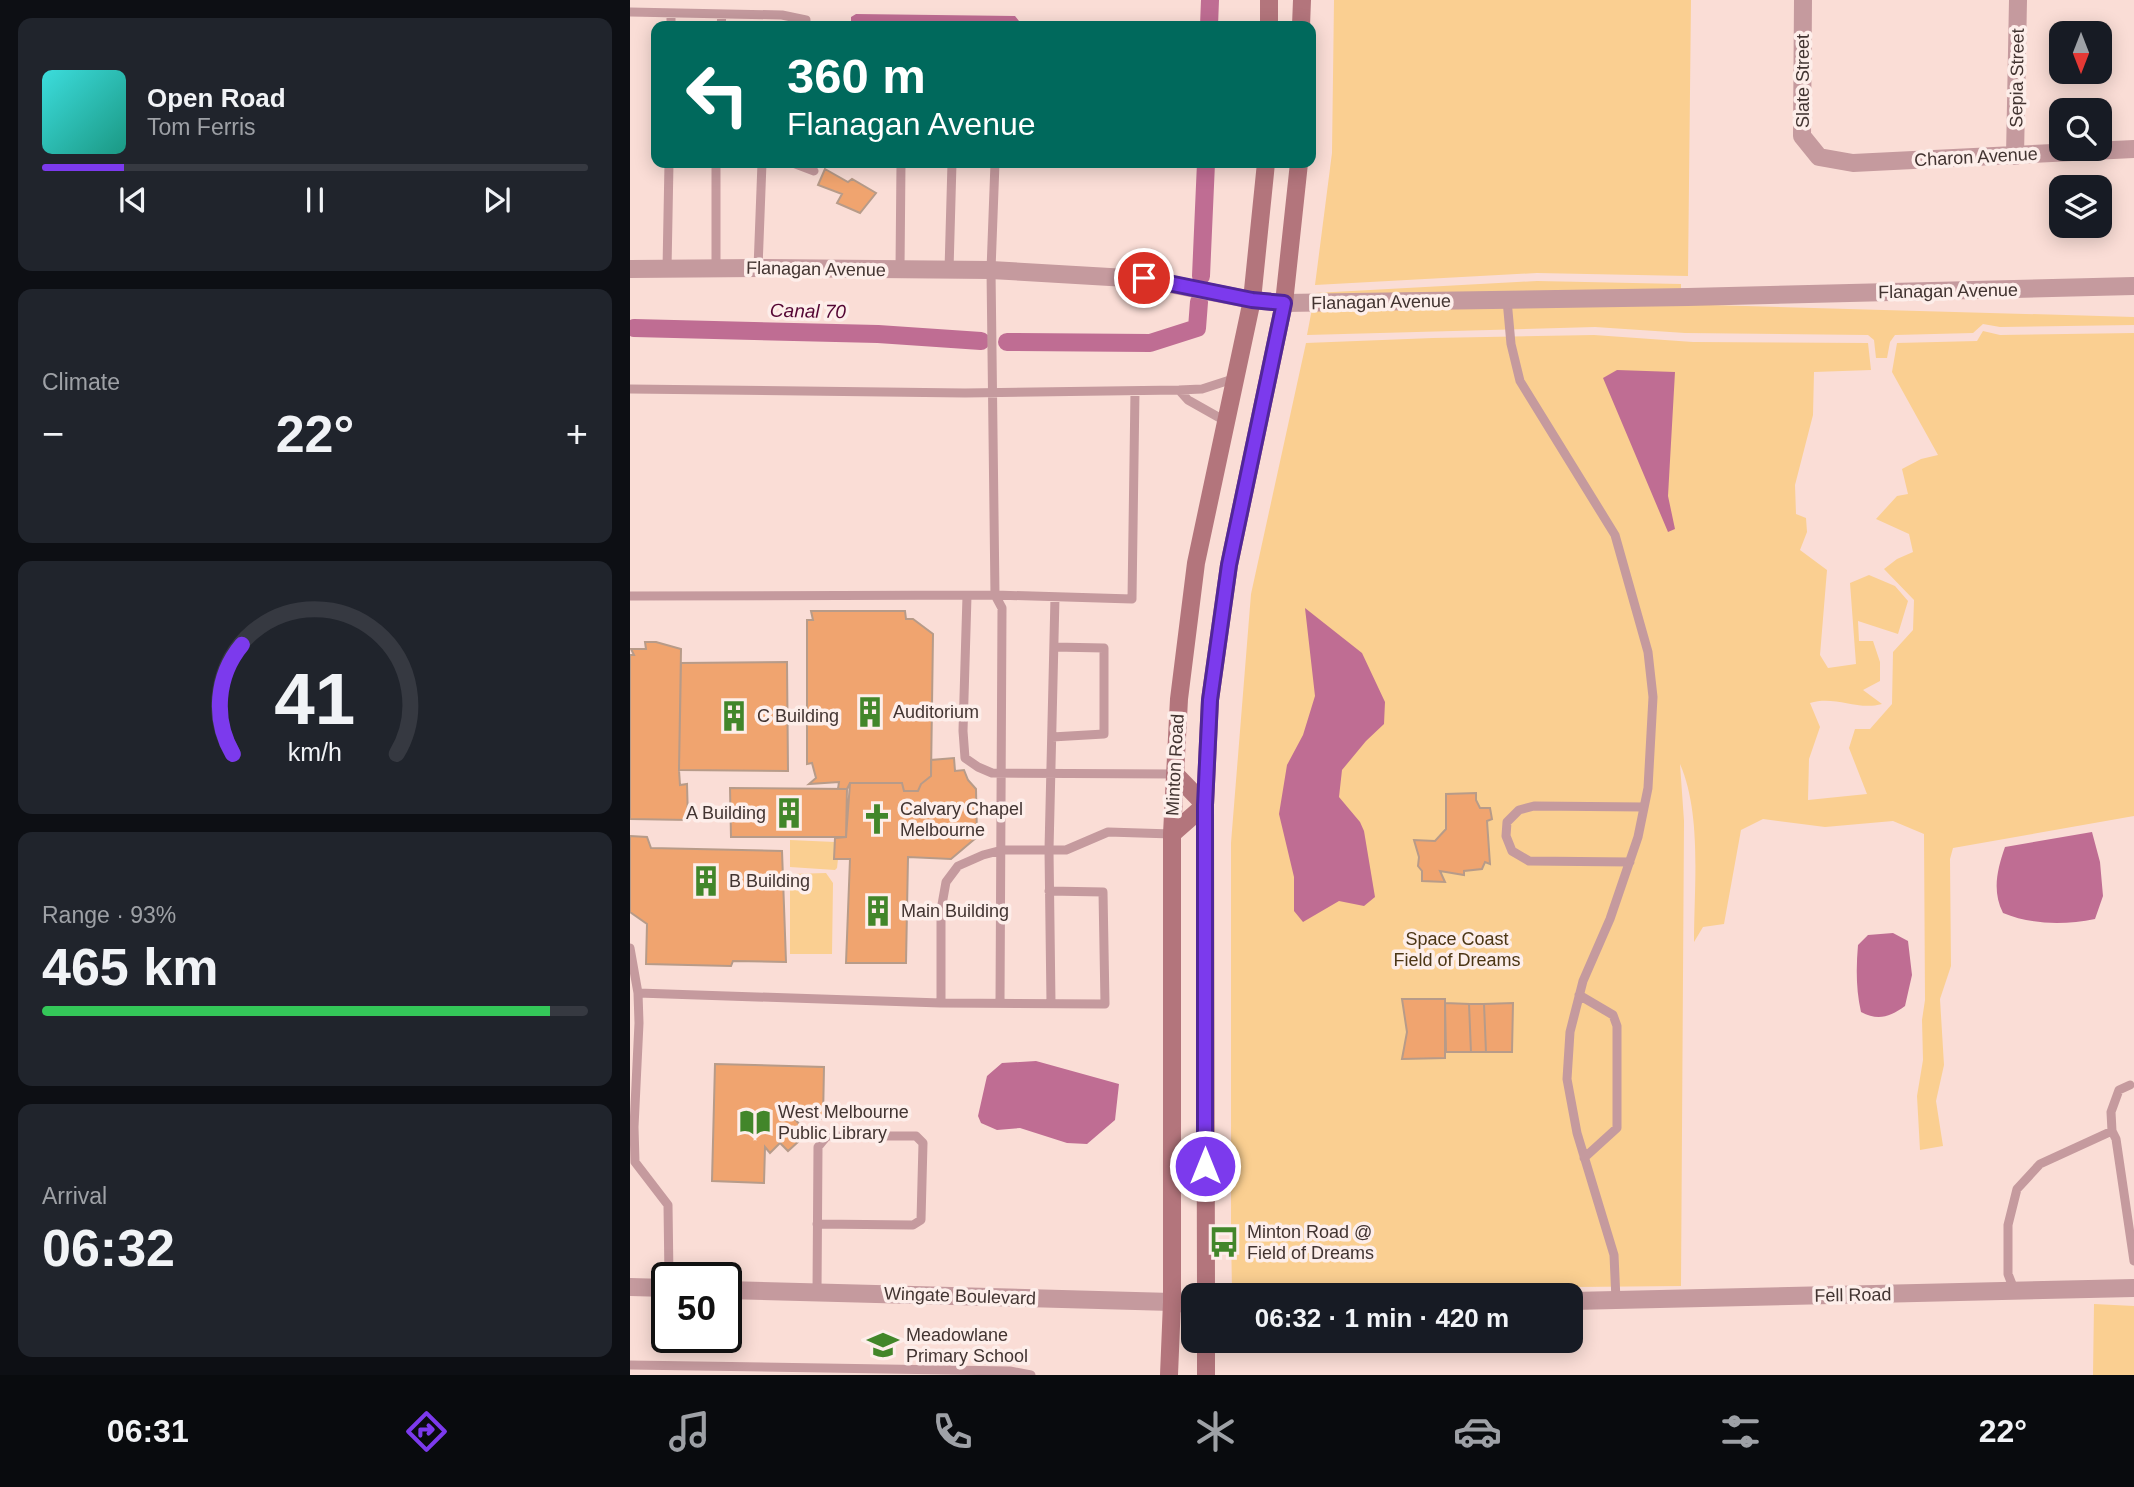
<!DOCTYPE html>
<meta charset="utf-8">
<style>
:root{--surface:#171b24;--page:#20242c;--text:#f1f3f6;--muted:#9ea1a6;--line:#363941;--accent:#7c3aed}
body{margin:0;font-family:Arial,sans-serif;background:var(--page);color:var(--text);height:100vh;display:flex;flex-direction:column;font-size:26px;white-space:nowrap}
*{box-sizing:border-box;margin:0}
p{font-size:23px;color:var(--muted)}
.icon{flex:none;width:38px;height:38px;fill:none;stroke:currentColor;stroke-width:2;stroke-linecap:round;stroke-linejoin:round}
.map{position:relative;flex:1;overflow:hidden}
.panel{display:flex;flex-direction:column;gap:18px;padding:18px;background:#0d0f14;width:630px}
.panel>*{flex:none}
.banner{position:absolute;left:21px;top:21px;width:665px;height:147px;border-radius:14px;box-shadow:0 4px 18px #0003;background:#00695c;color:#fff;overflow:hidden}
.needle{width:46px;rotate:180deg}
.tools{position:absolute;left:1419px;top:21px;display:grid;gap:14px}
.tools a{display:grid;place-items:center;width:63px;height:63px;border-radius:14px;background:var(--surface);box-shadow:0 4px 18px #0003;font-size:35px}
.speed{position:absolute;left:21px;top:1262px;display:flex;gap:14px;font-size:35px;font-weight:700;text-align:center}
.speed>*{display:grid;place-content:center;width:91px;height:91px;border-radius:50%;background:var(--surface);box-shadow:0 4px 18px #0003;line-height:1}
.speed .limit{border:4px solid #111;border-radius:10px;background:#fff;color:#111}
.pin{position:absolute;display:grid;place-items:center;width:60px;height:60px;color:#fff;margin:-30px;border:4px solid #fff;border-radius:50%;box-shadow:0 2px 7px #0007}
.me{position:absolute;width:77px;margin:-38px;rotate:0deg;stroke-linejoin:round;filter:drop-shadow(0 0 5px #0008)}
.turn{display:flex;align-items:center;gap:24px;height:147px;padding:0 21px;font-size:32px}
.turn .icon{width:91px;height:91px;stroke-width:2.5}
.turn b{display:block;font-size:49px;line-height:60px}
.big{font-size:52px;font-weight:800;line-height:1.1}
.panel .widget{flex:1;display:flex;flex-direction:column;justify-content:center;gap:10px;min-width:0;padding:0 24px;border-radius:14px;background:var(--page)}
.panel .dial{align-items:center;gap:0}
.dial svg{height:182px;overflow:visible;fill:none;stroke:var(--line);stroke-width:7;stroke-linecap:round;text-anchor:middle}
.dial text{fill:var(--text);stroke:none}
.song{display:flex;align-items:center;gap:21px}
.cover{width:84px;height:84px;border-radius:10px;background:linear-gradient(135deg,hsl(180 70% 55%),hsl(170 70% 35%))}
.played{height:7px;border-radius:4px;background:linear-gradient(90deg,var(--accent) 15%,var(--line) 15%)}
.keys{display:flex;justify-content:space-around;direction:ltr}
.heat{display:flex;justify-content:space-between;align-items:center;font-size:38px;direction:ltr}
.charge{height:10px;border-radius:5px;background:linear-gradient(90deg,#34c759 93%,var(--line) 0)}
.trip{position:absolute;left:551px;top:1283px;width:402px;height:70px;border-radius:14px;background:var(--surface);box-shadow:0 4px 18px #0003;font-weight:800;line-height:70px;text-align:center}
.tab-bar{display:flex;height:112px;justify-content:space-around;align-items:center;background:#090b0e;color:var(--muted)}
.tab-bar .icon{width:49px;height:49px}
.tab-bar .on{color:var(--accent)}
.tab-bar b{font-size:32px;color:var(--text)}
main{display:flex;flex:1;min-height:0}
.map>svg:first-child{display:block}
.green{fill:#facf91}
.water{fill:#bf6d93}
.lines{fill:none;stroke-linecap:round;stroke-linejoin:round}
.canal{stroke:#bf6d93;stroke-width:18}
.building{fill:#f0a46f;stroke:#b79b89;stroke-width:2}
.service{stroke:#c59a9e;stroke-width:9}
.minor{stroke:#c59a9e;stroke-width:18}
.tertiary{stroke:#c59a9e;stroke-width:18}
.secondary{stroke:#b3757c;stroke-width:18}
.route-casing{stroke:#51269a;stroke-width:18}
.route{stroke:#7c3aed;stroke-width:12}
.labels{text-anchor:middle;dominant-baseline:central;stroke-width:7;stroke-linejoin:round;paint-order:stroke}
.street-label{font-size:18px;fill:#423431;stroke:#fdeeea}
.poi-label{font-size:18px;fill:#423431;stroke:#fdeeea;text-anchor:start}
.park-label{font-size:18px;fill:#4c3615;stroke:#fdeeea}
.water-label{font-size:19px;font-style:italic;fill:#540634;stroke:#fdeeea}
</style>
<main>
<section class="panel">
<div class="widget">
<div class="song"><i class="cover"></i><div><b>Open Road</b><p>Tom Ferris</p></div></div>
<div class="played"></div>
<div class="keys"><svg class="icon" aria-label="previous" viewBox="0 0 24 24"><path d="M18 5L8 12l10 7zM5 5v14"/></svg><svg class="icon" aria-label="pause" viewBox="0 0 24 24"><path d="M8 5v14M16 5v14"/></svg><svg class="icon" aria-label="next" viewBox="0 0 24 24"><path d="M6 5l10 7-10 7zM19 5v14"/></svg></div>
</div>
<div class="widget"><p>Climate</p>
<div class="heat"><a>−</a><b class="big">22°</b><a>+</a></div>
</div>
<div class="widget dial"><svg viewBox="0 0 100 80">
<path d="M14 69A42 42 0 1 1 86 69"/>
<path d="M14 69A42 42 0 0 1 18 21" stroke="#7c3aed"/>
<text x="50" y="56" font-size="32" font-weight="700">41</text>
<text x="50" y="72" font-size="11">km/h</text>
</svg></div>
<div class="widget"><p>Range · 93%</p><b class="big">465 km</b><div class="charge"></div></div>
<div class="widget"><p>Arrival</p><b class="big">06:32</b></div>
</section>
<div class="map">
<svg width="1504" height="1375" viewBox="0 0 1504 1375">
<rect width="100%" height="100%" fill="#faddd6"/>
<!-- green -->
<path class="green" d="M704,0H1061L1058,276L907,273L685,285L702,153Z
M907,281L1051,284V300L1080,305L1504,317V325L1370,327L1353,324L1343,333L1265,335L1260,342L1257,358H1246L1244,340L1238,335L1055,333L965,327L677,335L685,293Z
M1353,331L1370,335L1504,333V816L1323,848L1320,859L1321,966L1310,999L1314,1065L1306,1101L1313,1146L1290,1150L1287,1096L1293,1060L1292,1020L1295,1000L1294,834L1263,821L1195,827L1133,819L1111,830L1094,924L1073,927L1064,942C1064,886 1072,815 1050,764L1054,821L1051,1286L602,1290L601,1234V843L621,594L676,343L803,338L964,335L1063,342L1238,343L1241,370L1184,372L1183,415L1165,485L1166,514L1176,518L1177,532L1170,550L1197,570L1190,655L1198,668L1226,664L1220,583L1239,575L1265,586L1278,601L1268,634L1228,621L1229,641H1243L1250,662V681L1233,690L1252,704C1227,711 1205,695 1180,703L1190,727L1179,759L1178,800L1237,794L1219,748L1225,729H1240L1262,704L1263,652L1283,630L1284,600L1254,569L1267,559L1283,552L1279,534L1246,519L1267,496L1278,494L1272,469L1291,459L1308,455L1262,372L1267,343L1347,341Z
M160,840L205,842L204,858L208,859L207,868L205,870L160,867Z
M196,873L203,883L202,954H160V874Z
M1464,1304L1504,1306V1375H1463Z"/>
<!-- water -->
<path class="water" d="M226,14L385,16L389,21V26H221V17Z
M987,370L1045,372L1038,496L1045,529L1038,532L973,378Z
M675,608L732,653L755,702L754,724L736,741L712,770L709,797L730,822L734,831L745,897L734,906L709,901L673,922L664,911V877L649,814L657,765L673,735L685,696Z
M1462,832L1470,862L1473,896L1465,919C1435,925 1402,925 1373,913C1362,891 1367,870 1375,847Z
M1263,933L1278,941L1282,975L1275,1006C1260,1017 1248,1021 1231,1012C1226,990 1226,968 1228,945L1238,935Z
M406,1061L489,1084L485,1120L457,1144L437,1143L390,1128L367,1130L351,1123L348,1116L357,1076L372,1063Z"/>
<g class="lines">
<!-- canal -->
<path class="canal" d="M579,26L580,0
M571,276L576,163
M4,328L248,334L351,341
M377,342L520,343L567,328L569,302"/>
</g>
<!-- building -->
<path class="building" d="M195,169L218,182L222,179L246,193L230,213L207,203L212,194L188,185Z
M181,611H275L276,619H283L303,634L301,776L291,784L288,791H274L272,783H220L217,789H208L209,782L179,784L186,778L182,763L177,764V620H183Z
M15,642H26L51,649L49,770L50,785L57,784L58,820L0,819V655H4L1,649H16Z
M157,662L158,771L49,770L51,663Z
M324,758L325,771L334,770L338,780L346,789L347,837L321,859L278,857L276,963H216L220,859H204L205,838L216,837L220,783H272L274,791H288L291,784L301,776V760Z
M100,788L217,789L216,837H101Z
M846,793V800L850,808H860L862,819L857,821L860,864L855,862L852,869L834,871V875L810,871L815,882L792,881V871L788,866L789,857L784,840L805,841L816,829V794Z
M0,836L17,837L21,848L152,851L156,962L103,961L101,966L16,964L17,924L0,912Z
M772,999H815V1058L772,1059L777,1032Z
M815,1003L839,1004L841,1052H816Z
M883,1003L882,1052H856L854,1004Z
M839,1004H854L856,1052H841Z
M85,1064L194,1067L193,1119L164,1118L170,1125L160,1134L168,1142L158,1151L150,1143L140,1153L135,1147L134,1183L82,1181Z"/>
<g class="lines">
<!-- service -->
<path class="service" d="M0,12L152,15L176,20V26
M41,26V13
M91,26L92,14
M86,163V268
M163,163L184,171
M365,163L361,270L365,595L372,608L370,1003
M128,268L132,163
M37,269L39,163
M270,269L271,163
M319,270L322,163
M877,300L881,344L890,381L985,535L1018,652L1023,697L1018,788L1008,837L980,919L953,981L940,1032L937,1079L947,1133L984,1255L986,1300
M0,389L335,393L549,390L572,389L606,378
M549,390L558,400L597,422
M0,596L365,595L502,599L505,391
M337,596L333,731L335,758L348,767L362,773L545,774
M422,737L474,734V648L424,647
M1000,862L899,861L882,851L876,836L877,822L889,810L904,806L1014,807
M0,948L8,993L9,1023L4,1127L5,1162L38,1205L39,1278
M8,993L311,1003L475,1004L473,892L419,891
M949,995L983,1015L987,1026V1128L954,1158
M311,1003V910L316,882L328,866L353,855L372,850H436L478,832L542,834
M421,1003L419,850L425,597
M1482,1131L1486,1139L1504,1261
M187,1292L188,1147L197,1136H286L293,1143L291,1220L283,1225L187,1224
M1385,1292L1378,1274V1225L1387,1189L1410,1164L1482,1131L1481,1112L1489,1090L1500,1085
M0,1365L380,1371L401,1375"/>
<!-- minor -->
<path class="minor" d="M1173,0L1172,136L1189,157L1223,163L1504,149
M1385,156L1388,0
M0,269L128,268L361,270L514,279L622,300L654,303L1058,297L1504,286
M942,1301L1504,1288"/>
<!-- tertiary -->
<path class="tertiary" d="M0,1287L37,1288
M96,1290L542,1302L564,1305"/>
<!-- secondary -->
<path class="secondary" d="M639,26V0
M671,26L672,0
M545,774L575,805
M542,834L575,805
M576,1295L575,805L580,700L599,565L654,303L669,163
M539,1375L542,1302V834L549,699L566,563L622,300L636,163
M576,1375V1340"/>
</g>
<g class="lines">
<defs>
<path id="route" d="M514,278L622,300L654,303L599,565L580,700L575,805V1166"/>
</defs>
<!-- route casing -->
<use href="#route" class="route-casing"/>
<!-- route -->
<use href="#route" class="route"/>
</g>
<!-- icons -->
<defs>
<symbol id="building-bare" viewBox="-9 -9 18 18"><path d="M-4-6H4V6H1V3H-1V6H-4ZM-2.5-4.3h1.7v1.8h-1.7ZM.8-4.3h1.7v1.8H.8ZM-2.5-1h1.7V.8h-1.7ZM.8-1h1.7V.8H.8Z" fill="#42862a" stroke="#fdeeea" stroke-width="2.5" paint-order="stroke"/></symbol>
<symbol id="church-bare" viewBox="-9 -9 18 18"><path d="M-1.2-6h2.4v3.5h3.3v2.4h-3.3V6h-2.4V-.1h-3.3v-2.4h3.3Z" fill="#42862a" stroke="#fdeeea" stroke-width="2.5" paint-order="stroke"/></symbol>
<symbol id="library-bare" viewBox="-9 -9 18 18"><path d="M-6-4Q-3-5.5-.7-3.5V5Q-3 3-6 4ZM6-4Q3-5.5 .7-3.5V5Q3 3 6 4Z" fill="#42862a" stroke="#fdeeea" stroke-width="2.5" paint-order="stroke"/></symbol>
<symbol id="bus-bare" viewBox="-9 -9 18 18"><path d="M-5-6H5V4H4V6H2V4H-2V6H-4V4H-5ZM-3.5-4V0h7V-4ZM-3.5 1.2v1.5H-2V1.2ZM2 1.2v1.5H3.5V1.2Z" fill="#42862a" stroke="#fdeeea" stroke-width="2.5" paint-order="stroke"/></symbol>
<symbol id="school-bare" viewBox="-9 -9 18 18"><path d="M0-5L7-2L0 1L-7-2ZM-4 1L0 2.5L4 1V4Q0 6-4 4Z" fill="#42862a" stroke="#fdeeea" stroke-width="2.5" paint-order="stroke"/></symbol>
</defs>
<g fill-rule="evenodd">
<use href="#building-bare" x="218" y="690" width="44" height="44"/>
<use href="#building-bare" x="82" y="694" width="44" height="44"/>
<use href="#building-bare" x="137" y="791" width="44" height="44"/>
<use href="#church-bare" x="225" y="797" width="44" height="44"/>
<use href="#building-bare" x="54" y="859" width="44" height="44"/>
<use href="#building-bare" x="226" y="889" width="44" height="44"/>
<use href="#library-bare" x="103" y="1100" width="44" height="44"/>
<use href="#bus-bare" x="572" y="1220" width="44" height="44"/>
<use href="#school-bare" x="231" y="1323" width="44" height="44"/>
</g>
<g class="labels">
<!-- street labels -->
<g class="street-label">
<text transform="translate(1387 78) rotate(-89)">Sepia Street</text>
<text transform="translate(1173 81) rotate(-90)">Slate Street</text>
<text transform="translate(1346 157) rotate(-3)">Charon Avenue</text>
<text transform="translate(186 269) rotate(1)">Flanagan Avenue</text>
<text transform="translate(1318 291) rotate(-1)">Flanagan Avenue</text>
<text transform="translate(751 302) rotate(-1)">Flanagan Avenue</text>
<text transform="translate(545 765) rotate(-87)">Minton Road</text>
<text transform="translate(1223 1295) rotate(-1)">Fell Road</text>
<text transform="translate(330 1296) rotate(2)">Wingate Boulevard</text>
</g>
<!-- poi labels -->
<g class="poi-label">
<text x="263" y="712">Auditorium</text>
<text x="127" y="716">C Building</text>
<text x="270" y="809">Calvary Chapel<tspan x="270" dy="21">Melbourne</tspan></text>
<text x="136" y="813" text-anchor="end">A Building</text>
<text x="99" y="881">B Building</text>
<text x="271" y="911">Main Building</text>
<text x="148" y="1112">West Melbourne<tspan x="148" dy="21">Public Library</tspan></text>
<text x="617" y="1232">Minton Road @<tspan x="617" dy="21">Field of Dreams</tspan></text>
<text x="276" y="1335">Meadowlane<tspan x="276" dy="21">Primary School</tspan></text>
</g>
<!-- park labels -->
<g class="park-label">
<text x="827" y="939">Space Coast<tspan x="827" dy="21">Field of Dreams</tspan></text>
</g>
<!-- water labels -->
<g class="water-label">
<text transform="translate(178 311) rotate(1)">Canal 70</text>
</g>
</g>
</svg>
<div class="tools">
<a><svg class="needle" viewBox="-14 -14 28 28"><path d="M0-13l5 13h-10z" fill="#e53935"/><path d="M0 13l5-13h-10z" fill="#9ea1a6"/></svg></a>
<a><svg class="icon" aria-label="search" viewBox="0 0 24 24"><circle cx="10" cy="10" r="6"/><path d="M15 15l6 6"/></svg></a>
<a><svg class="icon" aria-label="layers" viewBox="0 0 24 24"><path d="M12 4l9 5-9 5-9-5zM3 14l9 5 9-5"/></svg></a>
</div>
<div class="speed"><div class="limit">50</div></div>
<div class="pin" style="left:514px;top:278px;background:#d93025"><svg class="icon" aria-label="arrive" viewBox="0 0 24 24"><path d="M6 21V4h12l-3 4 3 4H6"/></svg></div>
<svg class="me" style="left:575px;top:1166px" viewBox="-20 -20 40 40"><circle r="17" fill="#7c3aed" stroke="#fff" stroke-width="3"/><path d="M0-11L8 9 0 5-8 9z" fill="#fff"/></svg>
<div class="trip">06:32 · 1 min · 420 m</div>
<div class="banner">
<div class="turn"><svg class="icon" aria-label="left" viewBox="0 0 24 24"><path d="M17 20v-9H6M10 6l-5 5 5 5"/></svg><div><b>360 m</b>Flanagan Avenue</div></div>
</div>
</div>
</main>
<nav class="tab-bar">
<b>06:31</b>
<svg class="icon on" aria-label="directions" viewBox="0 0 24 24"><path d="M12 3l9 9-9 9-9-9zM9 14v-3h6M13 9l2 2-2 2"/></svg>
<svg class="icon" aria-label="music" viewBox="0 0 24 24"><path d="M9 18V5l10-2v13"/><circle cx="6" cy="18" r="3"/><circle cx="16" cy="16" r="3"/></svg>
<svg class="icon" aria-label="phone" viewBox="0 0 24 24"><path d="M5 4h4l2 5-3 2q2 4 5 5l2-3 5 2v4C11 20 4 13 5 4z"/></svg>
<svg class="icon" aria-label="climate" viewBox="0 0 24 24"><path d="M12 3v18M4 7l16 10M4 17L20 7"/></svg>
<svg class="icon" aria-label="car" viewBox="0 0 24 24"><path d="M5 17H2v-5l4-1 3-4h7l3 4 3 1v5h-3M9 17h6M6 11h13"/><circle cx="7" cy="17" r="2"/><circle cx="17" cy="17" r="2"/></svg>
<svg class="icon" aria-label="filters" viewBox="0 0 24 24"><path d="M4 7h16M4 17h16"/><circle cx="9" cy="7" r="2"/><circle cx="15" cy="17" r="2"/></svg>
<b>22°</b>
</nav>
